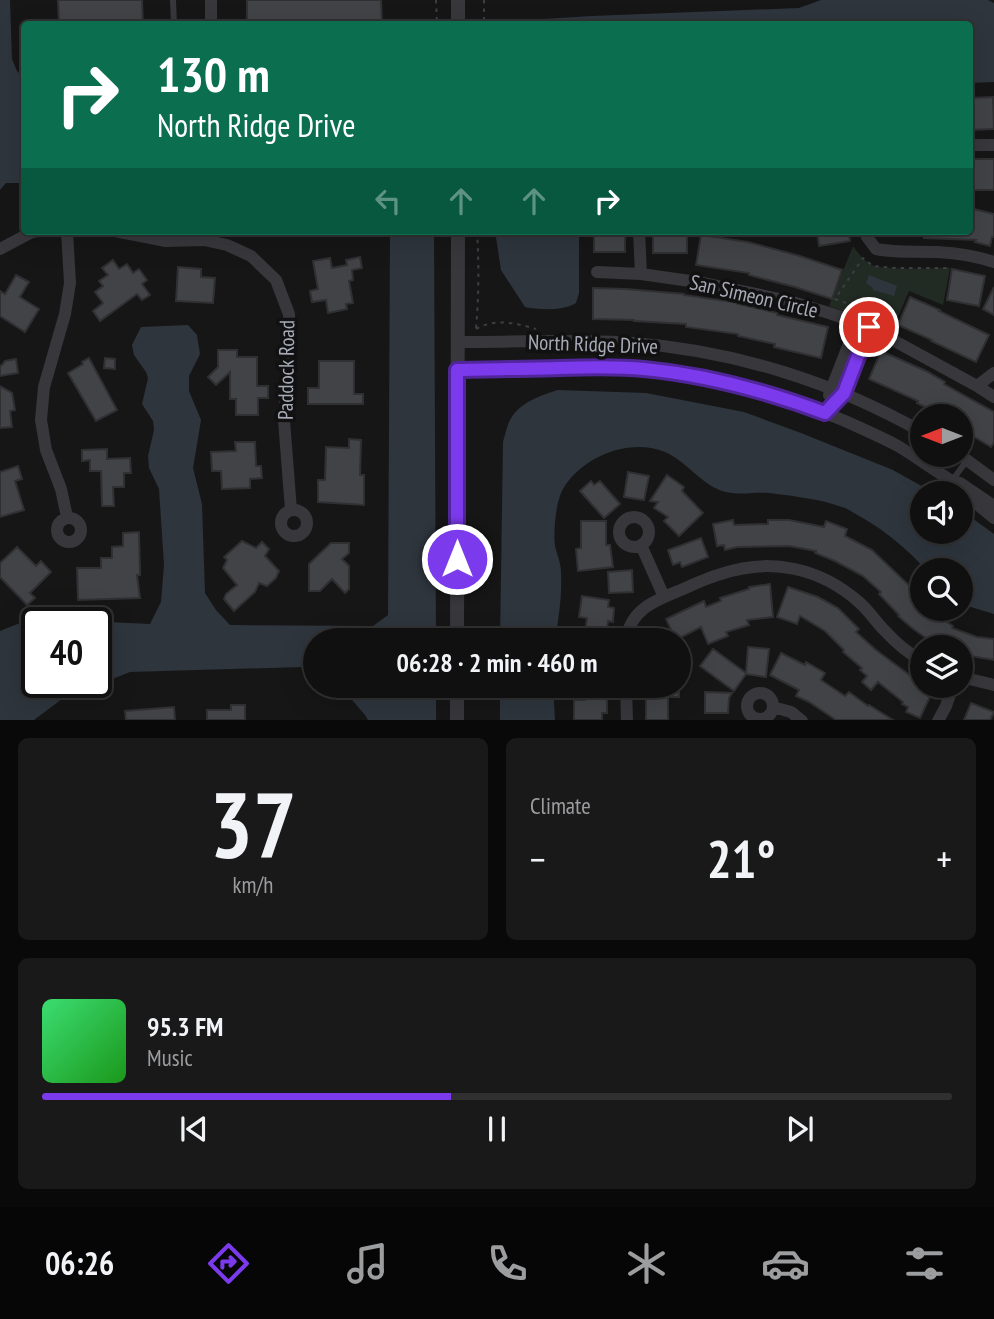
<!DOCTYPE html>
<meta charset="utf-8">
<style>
:root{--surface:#101011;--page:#19191a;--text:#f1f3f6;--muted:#9c9d9f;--line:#303031;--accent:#7c3aed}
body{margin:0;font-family:"PT Sans Narrow",sans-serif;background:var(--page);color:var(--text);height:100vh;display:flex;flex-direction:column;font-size:26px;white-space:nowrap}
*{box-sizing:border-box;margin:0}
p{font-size:23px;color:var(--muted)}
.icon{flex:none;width:38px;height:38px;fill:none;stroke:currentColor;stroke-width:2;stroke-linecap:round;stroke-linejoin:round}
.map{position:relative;height:720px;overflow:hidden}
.panel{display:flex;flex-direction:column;gap:18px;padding:18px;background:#090909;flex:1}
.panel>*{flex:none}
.top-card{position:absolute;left:21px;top:21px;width:952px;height:214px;border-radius:7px;box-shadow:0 7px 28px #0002,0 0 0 2px var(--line);background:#0b6e4f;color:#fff;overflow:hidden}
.needle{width:46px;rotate:270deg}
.buttons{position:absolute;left:910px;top:404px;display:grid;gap:14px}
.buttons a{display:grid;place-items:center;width:63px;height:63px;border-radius:50%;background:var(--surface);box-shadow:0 7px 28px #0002,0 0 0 2px var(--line);font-size:35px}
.speed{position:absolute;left:21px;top:607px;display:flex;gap:14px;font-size:35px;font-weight:700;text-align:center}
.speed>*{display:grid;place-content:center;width:91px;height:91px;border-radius:50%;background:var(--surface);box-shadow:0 7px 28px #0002,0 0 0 2px var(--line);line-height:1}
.speed .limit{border:4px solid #111;border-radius:10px;background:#fff;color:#111}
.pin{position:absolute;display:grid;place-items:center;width:60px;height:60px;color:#fff;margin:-30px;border:4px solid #fff;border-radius:50%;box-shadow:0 2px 7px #0007}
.me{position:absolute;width:77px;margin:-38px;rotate:0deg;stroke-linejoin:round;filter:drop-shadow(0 0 5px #0008)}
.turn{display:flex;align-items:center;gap:24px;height:147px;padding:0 21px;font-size:32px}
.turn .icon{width:91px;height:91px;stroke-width:2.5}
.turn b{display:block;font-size:49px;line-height:60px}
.lanes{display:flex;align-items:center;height:66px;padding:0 21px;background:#0003;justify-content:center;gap:35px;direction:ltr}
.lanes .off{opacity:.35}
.big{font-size:52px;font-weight:700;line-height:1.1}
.panel .tile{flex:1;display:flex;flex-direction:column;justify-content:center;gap:10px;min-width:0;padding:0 24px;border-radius:10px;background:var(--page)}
.panel .dial{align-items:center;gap:0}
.dial b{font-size:91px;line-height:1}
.song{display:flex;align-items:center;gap:21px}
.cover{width:84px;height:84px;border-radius:10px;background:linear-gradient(135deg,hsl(140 70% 55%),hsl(120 70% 35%))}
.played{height:7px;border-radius:4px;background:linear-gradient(90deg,var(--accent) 45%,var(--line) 45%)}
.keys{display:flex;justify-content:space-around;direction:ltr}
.heat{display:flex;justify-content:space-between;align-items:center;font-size:38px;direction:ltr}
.panel .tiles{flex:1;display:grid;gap:18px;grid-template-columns:1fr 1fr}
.tile:last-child{grid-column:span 2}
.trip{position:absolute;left:303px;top:628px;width:388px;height:70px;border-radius:35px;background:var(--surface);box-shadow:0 7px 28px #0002,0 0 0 2px var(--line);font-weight:700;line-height:70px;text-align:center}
.tabs{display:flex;height:112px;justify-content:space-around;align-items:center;background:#060607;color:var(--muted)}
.tabs .icon{width:49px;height:49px}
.tabs .on{color:var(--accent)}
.tabs b{font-size:32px;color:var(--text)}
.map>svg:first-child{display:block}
.green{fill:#222a24}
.water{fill:#2e353d;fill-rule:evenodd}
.building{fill:#424347;stroke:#303033;stroke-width:2}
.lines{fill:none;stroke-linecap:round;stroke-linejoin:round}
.path{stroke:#3d3e43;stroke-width:2;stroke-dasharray:3.5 5;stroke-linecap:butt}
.service{stroke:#37373c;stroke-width:6}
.minor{stroke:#37373c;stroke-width:12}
.tertiary{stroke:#37373c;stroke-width:14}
.route-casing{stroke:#51269a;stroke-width:18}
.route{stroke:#7c3aed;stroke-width:12}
.labels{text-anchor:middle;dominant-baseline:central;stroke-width:7;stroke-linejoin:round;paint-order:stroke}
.street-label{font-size:21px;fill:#a8abb7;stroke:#111112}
</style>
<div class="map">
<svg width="994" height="721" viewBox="0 0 994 721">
<rect width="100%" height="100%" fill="#161617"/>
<!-- green -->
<path class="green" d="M853,246C858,253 864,261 872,265C884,271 934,268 950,268L943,305L909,291L892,331L829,306Z"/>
<!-- water -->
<path class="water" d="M0,0H10L12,59L17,71L24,78V183H6L0,190Z
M821,0H988L994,3V82L970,83V24H532L543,19L592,16L799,8Z
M388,231H434L436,640H315V673L303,667L130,672L62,699L34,720H0V631L20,623L63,622L73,613L86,621L150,624L161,602L164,565L159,489L149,468L148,456L154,430L153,421L142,404L148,378L146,372L134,355L132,345L141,327L188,325L197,335L200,354L189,376V391L201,420L193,468L202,504L205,593L216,610L230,625L373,626L388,615L390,234ZM96,623V682H37V623Z
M495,231H579V293L576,303C563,311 540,310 525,307L501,270Z
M869,275L897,286L894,296L873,290V288L866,283Z
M558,390L646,393L744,412L801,433L893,470L934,493L922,494V532H961V510L994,534V614L971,607L961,600V570H926C907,549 886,531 861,517C855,514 849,509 842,507C819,499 794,496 769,493C753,492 738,496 722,491C700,483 686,461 665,452C630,437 581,457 563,489C556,501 553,532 555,546C557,555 561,563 561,572C562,596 559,617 555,640H500L503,442C505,435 507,426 510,420C519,403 541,395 558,390Z
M340,686H436V720H368L365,715Z
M500,686H553L555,720H500Z"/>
<!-- building -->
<path class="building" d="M58,0H142L143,24H59Z
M247,0H381L382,24H247Z
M993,97L994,129L970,130V98Z
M970,159H994V190H970Z
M970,208L994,214V237H992L990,246L975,242L976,240L924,238V231H970Z
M594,231H625V252H594Z
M653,231H687V253H653Z
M817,231H848L850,241L819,246Z
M701,235L748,242L800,256L842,270L832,299L795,287L749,275V273L696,265Z
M360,257L362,268L352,270L353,280L349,281L353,303L346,304L347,309L328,313L326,300L312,302L310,291L318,289L313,261L330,258L332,268L347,265L346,260Z
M113,260L119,269L127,264L133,273L139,269L147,280L142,284L150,295L142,300L137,294L100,321L93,311L103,303L95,292L103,286L99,281L108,275L102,268Z
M178,267L201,269V277L215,278L213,303L176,301Z
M952,269L985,276L979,306L947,300Z
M16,275L29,282L20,297L39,309L25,332L0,316V291L5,294Z
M994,287V315L983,309Z
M593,288L626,289L684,294V295L739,303L738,304L777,313V315L828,327L821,358L774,347L775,344L738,336V334L686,327V324L634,321V320L593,319Z
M910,297L940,310L939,311L989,335L976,362L931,341L932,340L898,325Z
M869,304L880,308L876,318L865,314Z
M218,350H237V357H257V386H268V398H258V415H236V399H230V372L216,385L208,377L218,367Z
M881,351L926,371L945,382L944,384L994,412V442L991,447L961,429V416H943L917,403L918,401L869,379Z
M89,358L117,410L96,421L68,373L83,364L82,362Z
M105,358L115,359V369L104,368Z
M16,359L18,373L0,376V366L2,365L5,361Z
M319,361H354V394H363V404H308V388H319Z
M0,386L12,393L15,410L10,411L12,427L0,428Z
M349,439L361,440L360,475H364V505L318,502V480H325L326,447L349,448Z
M235,442H255L256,466H261L262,478L250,479V488L222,489L221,471H212L211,452L236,451Z
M107,449V459L130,458L131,473H124V487H113L114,506H102L101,471H90V460L82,461V450Z
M18,466L22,479L15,481L24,510L0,517V472Z
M628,472L649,476L644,500L624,497Z
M667,475L684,487L682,491L703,513L679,536L664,521L668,517L654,508L658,502L650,501Z
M591,481L594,485L600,481L620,504L604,518L580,491Z
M733,520L734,525L768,524V520H789L824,527L826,521L847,529L845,536L872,550L914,590L911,594L922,604V609H928L953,626L952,628L977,637L994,639V660L971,656L969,660L961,657V648H940L912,628L898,616L899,615L879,594L881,592L863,576L835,561L815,553L816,551L789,546L737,547L725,550L724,545L717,546L713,524Z
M581,521H606V545H610L613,567L578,571L576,549L581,548Z
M139,532L140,575H137L140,598L78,600L77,568H101V558H112V547L123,546V533Z
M701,538L708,557L682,567L680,562L673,565L668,550Z
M242,541L256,548L262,542L269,549L265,556L279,571L276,578L267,586L259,583L255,592L234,611L224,599L226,594L237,585L223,568L227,560L224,557Z
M331,543H349V553L342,559L349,566V589L345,593L332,579L320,591H309V564Z
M17,547L36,566L41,561L51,572L30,593L35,598L27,605L0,577V563Z
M632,570L633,592L609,593L608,572Z
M770,584L773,617L747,620L749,625L726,632L728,636L708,644L701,627L676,640L666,619L704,601L706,607L721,601L720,598L749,589V587Z
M788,587L818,597L838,608L859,629L856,632L876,650L915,679L922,683V686H929L934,688L920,718L906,712L908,707L902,704L903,702L878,682L871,690L862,682L867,676L860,670L862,668L843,652L844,650L825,631L800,616L797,624L777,617Z
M582,596L609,600L608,607L614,608L613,622L608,621L606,640H584L587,618L579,617Z
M748,647L769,649L766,677L746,674L734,691L700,666L713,649L746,673Z
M781,653L805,665L806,662L825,673L821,680L845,696L849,692L868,706L869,705L893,720H836L809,702L796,696L799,690L770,675Z
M585,686H607V713H602V720H574V700H585Z
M644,686H679V697H668V720H646V697H644Z
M705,692L732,693L729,698L728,713H705Z
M971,703L994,712L990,720H964Z
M231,705H245V720H207V710H231Z
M174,707L175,720H126L125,711Z"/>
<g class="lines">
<!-- path -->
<path class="path" d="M436,0L437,24
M484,0V24
M858,311L859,308L835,299L863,258L873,266L895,268H950
M476,328C479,295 479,264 477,231
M476,329C495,318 516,323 536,329"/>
<!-- service -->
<path class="service" d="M173,0L174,24
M952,481L967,460"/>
<!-- minor -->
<path class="minor" d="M211,0V24
M970,145H994
M115,231L166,241L204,240L227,245L251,256L276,280L289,314L290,340L284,420L291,510
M639,231L641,274
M865,231L867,237L876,249C896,253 917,251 938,252C957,253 976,256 994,262
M0,249L32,232L39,231
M597,272L641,274L704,283L789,301L829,313L869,327L977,386L994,397
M458,342C516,342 575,339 634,343C735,351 834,382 922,432
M457,370C518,369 579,365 639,368C709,373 780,394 845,421C863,429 881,437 898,446C916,457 934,470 952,481L960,483L994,506
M977,386L994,373
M829,395L857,323
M825,413L844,393L869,327
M960,455L994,480
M967,496L994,518
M281 523a13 13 0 1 1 26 0a13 13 0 1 1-26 0Z
M67,517L61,489L46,450L41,420L44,387L65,314L70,283L67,231
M619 532a15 15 0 1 1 30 0a15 15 0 1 1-30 0Z
M57 530a12 12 0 1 1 24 0a12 12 0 1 1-24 0Z
M641,545L664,597
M626,640C631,609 654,601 681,590C694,584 707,578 721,574C771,557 821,568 860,603C869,611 876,622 885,631C896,643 908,653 922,661
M961,677L994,685
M626,686L627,721
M747 706a13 13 0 1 1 26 0a13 13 0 1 1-26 0Z
M773,707L791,712L802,721
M938,721L946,706L953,686"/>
<!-- tertiary -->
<path class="tertiary" d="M458,24V0
M457,640L458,231
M457,721V686"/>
</g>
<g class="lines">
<defs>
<path id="route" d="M457,559V370C491,369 525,369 559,368C587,367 616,366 644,369C707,375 766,391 825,413L844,393L869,327"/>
</defs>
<!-- route casing -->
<use href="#route" class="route-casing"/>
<!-- route -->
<use href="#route" class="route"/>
</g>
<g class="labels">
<!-- street labels -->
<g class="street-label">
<text transform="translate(754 296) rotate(13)">San Simeon Circle</text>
<text transform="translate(593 344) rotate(2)">North Ridge Drive</text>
<text transform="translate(286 370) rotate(-89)">Paddock Road</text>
</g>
</g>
</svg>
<div class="buttons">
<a><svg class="needle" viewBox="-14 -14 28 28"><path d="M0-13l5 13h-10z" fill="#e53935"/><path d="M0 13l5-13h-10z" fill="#9c9d9f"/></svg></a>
<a><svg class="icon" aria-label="sound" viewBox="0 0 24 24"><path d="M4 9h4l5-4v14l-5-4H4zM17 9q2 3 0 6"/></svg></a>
<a><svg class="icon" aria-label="search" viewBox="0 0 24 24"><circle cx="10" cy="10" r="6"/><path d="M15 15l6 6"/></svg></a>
<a><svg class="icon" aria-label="layers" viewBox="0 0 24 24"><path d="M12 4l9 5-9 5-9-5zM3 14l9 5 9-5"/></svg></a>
</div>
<div class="speed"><div class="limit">40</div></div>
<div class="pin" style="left:869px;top:327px;background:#d93025"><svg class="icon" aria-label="arrive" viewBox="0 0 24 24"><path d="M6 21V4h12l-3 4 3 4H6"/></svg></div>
<svg class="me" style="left:457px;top:559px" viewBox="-20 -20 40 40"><circle r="17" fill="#7c3aed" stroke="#fff" stroke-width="3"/><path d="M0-11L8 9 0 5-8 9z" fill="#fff"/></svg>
<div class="trip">06:28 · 2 min · 460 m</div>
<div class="top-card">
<div class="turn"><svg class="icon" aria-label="right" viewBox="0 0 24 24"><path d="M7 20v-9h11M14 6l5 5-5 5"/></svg><div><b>130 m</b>North Ridge Drive</div></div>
<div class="lanes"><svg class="icon off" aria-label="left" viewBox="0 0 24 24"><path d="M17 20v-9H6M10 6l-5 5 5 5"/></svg><svg class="icon off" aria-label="ahead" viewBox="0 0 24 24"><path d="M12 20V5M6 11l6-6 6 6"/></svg><svg class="icon off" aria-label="ahead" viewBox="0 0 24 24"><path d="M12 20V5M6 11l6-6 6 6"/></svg><svg class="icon" aria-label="right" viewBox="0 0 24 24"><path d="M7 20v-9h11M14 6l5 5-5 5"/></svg></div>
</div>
</div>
<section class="panel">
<div class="tiles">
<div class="tile dial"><b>37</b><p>km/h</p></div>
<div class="tile"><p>Climate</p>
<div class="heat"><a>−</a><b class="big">21°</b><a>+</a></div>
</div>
<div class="tile">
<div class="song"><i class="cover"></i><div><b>95.3 FM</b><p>Music</p></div></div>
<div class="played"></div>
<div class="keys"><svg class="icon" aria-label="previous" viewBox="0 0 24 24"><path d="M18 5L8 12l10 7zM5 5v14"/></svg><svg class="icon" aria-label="pause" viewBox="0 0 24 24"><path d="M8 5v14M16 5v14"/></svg><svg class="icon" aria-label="next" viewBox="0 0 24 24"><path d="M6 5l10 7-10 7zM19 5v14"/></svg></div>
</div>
</div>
</section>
<nav class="tabs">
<b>06:26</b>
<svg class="icon on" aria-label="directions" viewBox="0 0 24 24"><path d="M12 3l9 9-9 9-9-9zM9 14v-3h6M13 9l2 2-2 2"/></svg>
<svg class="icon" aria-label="music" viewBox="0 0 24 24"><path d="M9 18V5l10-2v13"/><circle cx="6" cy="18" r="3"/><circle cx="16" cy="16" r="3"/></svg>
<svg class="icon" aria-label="phone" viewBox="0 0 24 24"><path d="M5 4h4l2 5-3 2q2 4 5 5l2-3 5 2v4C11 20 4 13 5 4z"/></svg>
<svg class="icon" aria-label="climate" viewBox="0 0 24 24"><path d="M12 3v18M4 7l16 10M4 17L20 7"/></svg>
<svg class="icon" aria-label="car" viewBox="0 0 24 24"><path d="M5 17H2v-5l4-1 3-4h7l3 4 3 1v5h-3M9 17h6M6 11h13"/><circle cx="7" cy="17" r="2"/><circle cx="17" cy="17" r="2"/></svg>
<svg class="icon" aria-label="filters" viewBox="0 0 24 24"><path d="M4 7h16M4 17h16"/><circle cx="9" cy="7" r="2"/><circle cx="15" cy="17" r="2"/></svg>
</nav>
